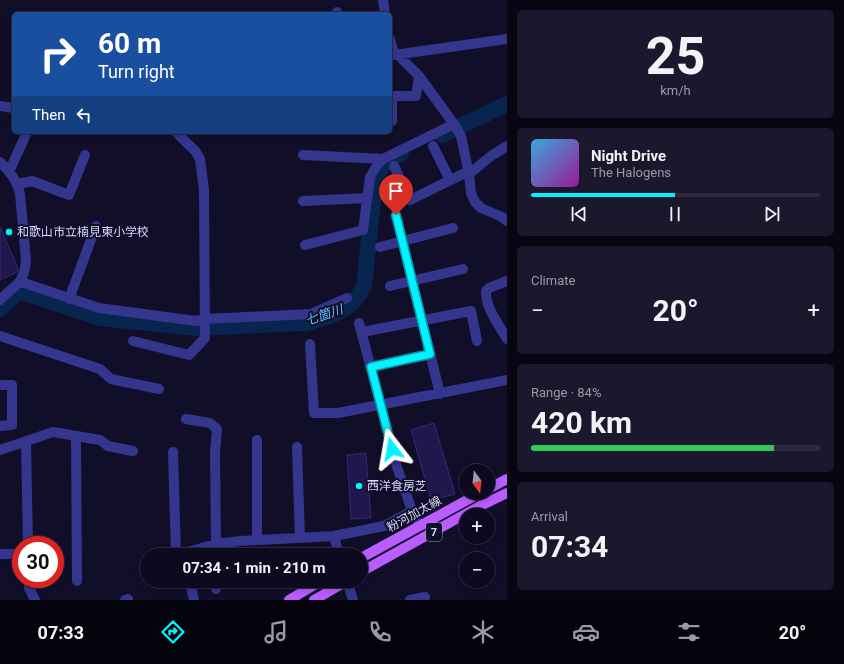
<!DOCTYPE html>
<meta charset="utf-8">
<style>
:root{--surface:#0d0a20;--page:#1b182d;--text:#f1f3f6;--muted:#9a9aa5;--line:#2d2b3e;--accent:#02f3ff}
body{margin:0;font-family:Roboto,"Noto Sans JP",sans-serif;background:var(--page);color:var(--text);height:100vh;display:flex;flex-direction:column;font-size:15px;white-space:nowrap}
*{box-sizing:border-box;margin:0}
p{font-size:13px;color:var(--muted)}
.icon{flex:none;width:22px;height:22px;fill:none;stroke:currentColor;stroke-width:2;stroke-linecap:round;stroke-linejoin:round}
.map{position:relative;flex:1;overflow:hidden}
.panel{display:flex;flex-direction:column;gap:10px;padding:10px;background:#070612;width:337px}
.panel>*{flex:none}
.hud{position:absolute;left:12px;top:12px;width:380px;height:122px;border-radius:6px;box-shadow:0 2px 6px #0003,0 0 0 1px var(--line);background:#1a4fa0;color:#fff;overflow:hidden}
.needle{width:26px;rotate:165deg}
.buttons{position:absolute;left:459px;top:464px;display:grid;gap:8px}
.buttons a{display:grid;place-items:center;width:36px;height:36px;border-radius:50%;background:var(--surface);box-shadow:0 2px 6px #0003,0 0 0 1px var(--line);font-size:20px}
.speed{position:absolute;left:12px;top:536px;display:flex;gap:8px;font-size:20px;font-weight:700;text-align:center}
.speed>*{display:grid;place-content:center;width:52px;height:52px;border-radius:50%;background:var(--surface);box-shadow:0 2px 6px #0003,0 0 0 1px var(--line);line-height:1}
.speed .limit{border:6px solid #d22;background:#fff;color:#111}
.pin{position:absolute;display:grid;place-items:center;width:34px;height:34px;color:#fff;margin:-41px -17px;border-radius:50% 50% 50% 0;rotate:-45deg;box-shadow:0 0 4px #0007}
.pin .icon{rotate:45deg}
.me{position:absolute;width:44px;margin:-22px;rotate:346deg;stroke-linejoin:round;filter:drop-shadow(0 0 3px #0008)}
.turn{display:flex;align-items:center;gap:14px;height:84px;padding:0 20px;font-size:18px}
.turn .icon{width:52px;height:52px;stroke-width:2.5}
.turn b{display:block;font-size:28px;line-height:34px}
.then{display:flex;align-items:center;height:38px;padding:0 20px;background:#0003;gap:8px;font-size:15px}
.big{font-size:30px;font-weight:700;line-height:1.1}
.panel .card{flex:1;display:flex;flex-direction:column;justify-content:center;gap:6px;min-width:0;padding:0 14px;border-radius:6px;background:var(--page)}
.panel .dial{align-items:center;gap:0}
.dial b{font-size:52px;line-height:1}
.song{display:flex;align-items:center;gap:12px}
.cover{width:48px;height:48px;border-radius:6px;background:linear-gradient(135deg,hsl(200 70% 55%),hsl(300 70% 35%))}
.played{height:4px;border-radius:2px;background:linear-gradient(90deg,var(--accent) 50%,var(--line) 50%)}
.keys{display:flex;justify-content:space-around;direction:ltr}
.heat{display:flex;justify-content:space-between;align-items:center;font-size:22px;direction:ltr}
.charge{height:6px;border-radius:3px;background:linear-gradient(90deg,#34c759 84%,var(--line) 0)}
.trip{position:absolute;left:140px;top:548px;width:228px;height:40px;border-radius:20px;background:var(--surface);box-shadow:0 2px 6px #0003,0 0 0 1px var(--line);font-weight:700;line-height:40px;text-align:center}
.menu{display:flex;height:64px;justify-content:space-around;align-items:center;background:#05040d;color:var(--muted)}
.menu .icon{width:28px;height:28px}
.menu .current{color:var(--accent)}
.menu b{font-size:18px;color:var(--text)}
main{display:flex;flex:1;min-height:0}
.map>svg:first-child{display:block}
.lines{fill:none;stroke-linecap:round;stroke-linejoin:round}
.river{stroke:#07254f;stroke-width:16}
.building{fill:#20184c;stroke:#34287b}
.minor{stroke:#34368d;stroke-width:10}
.major{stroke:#ba5dff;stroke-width:10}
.route-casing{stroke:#019ea6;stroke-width:10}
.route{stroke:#02f3ff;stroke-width:7}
.poi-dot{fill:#02f3ff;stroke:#110e2a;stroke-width:1.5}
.labels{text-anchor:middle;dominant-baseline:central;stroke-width:4;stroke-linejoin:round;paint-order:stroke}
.shield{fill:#110e2a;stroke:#9d9abf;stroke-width:1}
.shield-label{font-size:11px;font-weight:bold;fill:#d9d6ff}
.poi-label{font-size:12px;fill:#d9d6ff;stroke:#110e2a;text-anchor:start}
.street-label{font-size:12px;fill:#d9d6ff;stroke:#110e2a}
.water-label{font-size:13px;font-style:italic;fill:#64c0ff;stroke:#110e2a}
</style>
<main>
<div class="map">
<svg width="507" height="600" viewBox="0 0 507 600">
<rect width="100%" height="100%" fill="#110e2a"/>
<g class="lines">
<!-- river -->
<path class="river" d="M442,135L507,104
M0,309L18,292H22L100,318L196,328L306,323C331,316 353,311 364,286L375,181C380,167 387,160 401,154"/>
</g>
<!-- building -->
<path class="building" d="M0,227L18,268L17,272L0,280Z
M434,423L455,494L431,500L411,430Z
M366,453L371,518L351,519L347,455Z"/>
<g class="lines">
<!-- minor -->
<path class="minor" d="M383,0L385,14
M336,14L337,12
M390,39L393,50L419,76L454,124L461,136L469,174L471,193L475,202L481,208L502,217L507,221
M394,55L507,39
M390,96H416L419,76
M392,96V121
M0,106L14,108
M433,146L450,180
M303,155L383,159
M0,162C10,172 17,180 20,194L26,260C24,285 15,284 0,300
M394,166L410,200L469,171
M9,172L27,132
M469,174L491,156L507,146
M18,184L32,181L69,195L85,155
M303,201L367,198
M396,215L440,394
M305,245L363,230L370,177L378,164L383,159L454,124
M380,247L453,228
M507,281L489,288L486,291C485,307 499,325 507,339
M21,282L99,308L196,321L205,319L311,314L347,298
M390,286L463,269
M69,299L96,226
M359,323L396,464L412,511L420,526
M362,332L471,311L477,341
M0,336L100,369L111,379L159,389
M133,341L189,355L205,338L204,190L200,159L196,152L176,132
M310,344L314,413H338L507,380
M371,367L430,354
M0,385H12V425L0,426
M186,419L210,423L217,429L215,453L216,544
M76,436L77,581
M257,440V540
M26,442L28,545
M297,447L300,538
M0,450L53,432L100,440L108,446L133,451
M173,452L176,555
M334,536L339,555
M0,554H21
M177,555L216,544L240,541L334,536L384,526L412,511
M29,579V588L35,600
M190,581L194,600
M215,581L216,589
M347,581L353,600
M125,600L128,599
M410,600L425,597"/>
<!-- major -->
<path class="major" d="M488,489L507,479
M361,558L480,493
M361,572L478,507L507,493
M289,600L321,581
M314,600L347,581"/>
</g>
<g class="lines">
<defs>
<path id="route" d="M392,449L371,367L430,354L396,215"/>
</defs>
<!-- route casing -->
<use href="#route" class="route-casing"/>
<!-- route -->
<use href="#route" class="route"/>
</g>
<!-- markers -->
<g class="poi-dot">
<circle cx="9" cy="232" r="4"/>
<circle cx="359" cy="486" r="4"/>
</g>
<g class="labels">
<!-- shield labels -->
<rect class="shield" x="426" y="523" width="16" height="18" rx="3"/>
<g class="shield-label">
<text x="434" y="532">7</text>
</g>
<!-- poi labels -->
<g class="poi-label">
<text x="17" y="232">和歌山市立楠見東小学校</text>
<text x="367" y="486">西洋食房芝</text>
</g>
<!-- street labels -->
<g class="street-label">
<text transform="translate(414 514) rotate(-29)">粉河加太線</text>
</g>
<!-- water labels -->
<g class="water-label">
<text transform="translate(324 315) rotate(-19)">七箇川</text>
</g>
</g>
</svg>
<div class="buttons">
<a><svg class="needle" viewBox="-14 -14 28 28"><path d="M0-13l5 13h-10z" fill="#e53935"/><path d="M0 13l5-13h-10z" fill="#9a9aa5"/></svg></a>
<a>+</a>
<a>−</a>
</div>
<div class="speed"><div class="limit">30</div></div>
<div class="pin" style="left:396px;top:215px;background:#d93025"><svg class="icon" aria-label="arrive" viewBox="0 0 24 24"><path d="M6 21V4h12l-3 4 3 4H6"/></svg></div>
<svg class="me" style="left:392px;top:449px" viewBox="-20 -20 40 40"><path d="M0-17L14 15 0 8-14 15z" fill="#02f3ff" stroke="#fff" stroke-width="4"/></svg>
<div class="trip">07:34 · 1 min · 210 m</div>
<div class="hud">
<div class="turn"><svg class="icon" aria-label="right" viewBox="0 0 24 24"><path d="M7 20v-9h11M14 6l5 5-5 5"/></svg><div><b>60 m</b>Turn right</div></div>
<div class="then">Then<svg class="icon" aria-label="left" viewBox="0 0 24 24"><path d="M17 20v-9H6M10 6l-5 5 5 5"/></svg></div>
</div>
</div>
<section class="panel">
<div class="card dial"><b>25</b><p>km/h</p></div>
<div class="card">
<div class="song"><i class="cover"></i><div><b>Night Drive</b><p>The Halogens</p></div></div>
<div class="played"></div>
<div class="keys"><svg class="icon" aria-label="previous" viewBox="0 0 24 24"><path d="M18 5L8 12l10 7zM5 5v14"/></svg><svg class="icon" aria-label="pause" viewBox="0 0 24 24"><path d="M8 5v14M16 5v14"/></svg><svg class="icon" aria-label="next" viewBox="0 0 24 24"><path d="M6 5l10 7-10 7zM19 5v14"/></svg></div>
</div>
<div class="card"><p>Climate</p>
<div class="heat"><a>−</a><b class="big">20°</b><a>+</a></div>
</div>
<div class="card"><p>Range · 84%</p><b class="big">420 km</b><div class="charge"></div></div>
<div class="card"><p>Arrival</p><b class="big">07:34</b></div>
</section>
</main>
<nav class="menu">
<b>07:33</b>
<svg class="icon current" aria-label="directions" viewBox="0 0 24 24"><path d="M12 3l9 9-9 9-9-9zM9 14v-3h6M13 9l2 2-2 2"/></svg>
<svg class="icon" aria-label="music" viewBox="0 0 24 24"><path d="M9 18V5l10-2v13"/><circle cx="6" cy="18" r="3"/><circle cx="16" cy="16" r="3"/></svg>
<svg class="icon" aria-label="phone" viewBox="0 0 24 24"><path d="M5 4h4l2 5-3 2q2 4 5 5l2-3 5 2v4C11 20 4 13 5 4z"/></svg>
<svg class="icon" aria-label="climate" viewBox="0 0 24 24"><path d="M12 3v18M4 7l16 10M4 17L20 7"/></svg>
<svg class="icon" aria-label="car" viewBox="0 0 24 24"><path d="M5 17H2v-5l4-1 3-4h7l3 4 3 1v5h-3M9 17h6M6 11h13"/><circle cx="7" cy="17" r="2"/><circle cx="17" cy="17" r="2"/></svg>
<svg class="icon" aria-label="filters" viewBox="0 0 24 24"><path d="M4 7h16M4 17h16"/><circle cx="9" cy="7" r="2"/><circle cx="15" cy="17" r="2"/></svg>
<b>20°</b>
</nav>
